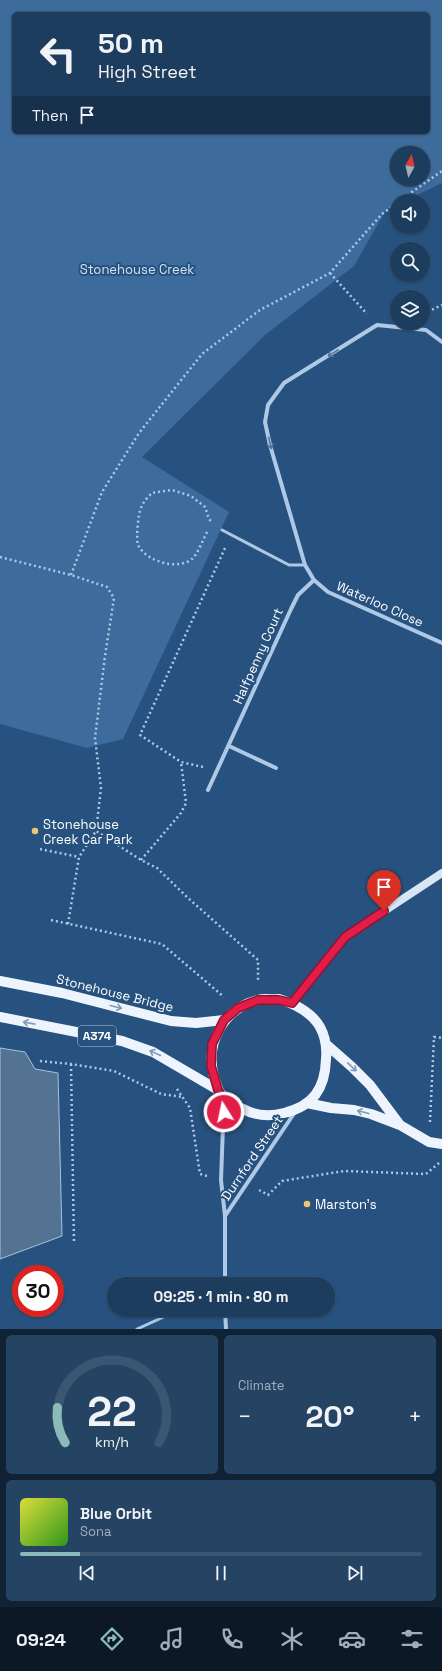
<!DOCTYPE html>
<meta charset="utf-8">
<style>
:root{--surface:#1d3d5e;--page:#254464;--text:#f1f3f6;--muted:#a0aebc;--line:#3b5673;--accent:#8bbbb9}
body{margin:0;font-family:"Space Grotesk",sans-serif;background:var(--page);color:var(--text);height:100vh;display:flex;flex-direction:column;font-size:15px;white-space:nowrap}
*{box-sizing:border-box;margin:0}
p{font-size:13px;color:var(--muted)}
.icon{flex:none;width:22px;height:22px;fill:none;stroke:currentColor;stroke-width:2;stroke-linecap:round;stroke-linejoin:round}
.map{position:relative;height:1329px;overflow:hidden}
.panel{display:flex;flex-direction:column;gap:6px;padding:6px;background:#102234;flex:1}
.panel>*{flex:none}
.hud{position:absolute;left:12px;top:12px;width:418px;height:122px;border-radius:6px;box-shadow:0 1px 3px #0004,0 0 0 1px var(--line);background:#1d3d5e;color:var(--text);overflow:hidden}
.needle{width:26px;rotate:8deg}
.tools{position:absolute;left:390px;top:146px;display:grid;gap:8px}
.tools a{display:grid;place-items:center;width:40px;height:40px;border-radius:50%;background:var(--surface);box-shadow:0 1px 3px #0004,0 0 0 1px var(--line);font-size:20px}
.speed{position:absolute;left:12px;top:1265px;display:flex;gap:8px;font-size:20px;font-weight:700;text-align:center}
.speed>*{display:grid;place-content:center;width:52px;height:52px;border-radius:50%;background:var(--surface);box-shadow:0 1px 3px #0004,0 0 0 1px var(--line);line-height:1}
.speed .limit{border:6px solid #d22;background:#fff;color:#111}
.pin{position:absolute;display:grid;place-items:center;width:34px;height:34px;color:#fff;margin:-41px -17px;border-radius:50% 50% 50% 0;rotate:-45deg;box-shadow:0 0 4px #0007}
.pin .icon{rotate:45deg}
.me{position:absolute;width:44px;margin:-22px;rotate:350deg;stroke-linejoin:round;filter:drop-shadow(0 0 3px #0008)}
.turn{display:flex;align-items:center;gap:14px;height:84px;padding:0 20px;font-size:18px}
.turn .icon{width:52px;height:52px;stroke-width:2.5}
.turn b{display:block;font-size:28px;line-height:34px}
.then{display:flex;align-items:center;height:38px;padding:0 20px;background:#0003;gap:8px;font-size:15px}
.big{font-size:30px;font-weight:700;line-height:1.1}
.panel .card{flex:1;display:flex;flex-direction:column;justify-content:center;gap:6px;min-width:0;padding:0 14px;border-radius:6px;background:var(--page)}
.panel .dial{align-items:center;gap:0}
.dial svg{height:104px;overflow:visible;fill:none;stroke:var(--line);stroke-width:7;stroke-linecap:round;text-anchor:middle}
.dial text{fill:var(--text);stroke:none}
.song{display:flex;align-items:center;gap:12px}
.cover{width:48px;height:48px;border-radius:6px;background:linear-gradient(135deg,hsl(60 70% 55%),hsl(110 70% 35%))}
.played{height:4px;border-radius:2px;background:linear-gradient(90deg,var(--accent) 15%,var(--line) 15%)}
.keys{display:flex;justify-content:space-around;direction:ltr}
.heat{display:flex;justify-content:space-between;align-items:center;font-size:22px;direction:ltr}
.panel .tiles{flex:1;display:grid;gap:6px;grid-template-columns:1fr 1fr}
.card:last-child{grid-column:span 2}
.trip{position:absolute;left:107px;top:1277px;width:228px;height:40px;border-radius:20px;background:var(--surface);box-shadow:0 1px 3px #0004,0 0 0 1px var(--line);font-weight:700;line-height:40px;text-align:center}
.tabs{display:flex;height:64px;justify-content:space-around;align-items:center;background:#0c1826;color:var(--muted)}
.tabs .icon{width:28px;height:28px}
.tabs .on{color:var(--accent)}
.tabs b{font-size:18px;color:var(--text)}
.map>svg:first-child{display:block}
.green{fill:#3c6b9c;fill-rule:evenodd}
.water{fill:#547292;stroke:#a2c4e5}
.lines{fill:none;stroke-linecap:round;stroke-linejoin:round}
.path{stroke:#aec9e5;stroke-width:2.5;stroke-dasharray:2 3;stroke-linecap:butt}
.lane{stroke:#aec9e5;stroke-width:3}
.street{stroke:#aec9e5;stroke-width:4}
.secondary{stroke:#d7e5f5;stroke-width:8}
.primary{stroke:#eef4fd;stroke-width:10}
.oneway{stroke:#50759d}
.oneway2{stroke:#819ab7}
.route-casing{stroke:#92132f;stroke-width:10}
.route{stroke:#e11d48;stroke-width:7}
.poi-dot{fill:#edc574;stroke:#27517e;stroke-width:1.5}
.labels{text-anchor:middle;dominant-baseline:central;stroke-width:4;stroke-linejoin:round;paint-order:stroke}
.shield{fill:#27517e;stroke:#becbd8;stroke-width:1}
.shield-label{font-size:12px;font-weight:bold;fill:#fff}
.park-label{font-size:13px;fill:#d1e2f4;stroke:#27517e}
.street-label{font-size:13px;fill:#fff;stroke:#27517e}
.poi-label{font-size:13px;fill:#fff;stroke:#27517e;text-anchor:start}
</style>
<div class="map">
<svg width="442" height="1329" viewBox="0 0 442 1329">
<rect width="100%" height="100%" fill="#27517e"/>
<!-- green -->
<path class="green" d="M0,0H442V183L405,201H397V205L386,210L354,266L265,335L142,457L229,512L123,739L87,748L0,724ZM14,14H428V132H14ZM397,153H423V179H397Z"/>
<!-- water -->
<path class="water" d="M0,1048L25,1052L35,1069L58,1073L62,1236L0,1259Z"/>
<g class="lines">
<!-- path -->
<path class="path" d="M399,201L442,171
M330,273L367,314
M423,314L442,305
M207,532C204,538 197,555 192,559C177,571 146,561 138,545C136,539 138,514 141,508C143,502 148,497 152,493L172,490L191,496L205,507L209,519L211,521
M0,557L71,575L107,587L114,598L105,656L95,738L101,788L96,831L141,860L157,868L188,898L258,960V982
M71,575L102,492L139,433L202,354L260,310L330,273L382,214L397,203
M203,767L181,762L140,735L225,548
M40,849L79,857
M141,860L181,813L186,803L181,762
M51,920L162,944L224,997
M68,924L79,857L96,831
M40,1061L71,1064L114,1071L161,1094L183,1097
M71,1064L74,1244
M177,1089L190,1108L200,1174L207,1176
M430,1122L434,1037L442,1038
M259,1190L268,1195L282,1181L344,1171L426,1174L439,1163"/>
<!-- lane -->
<path class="lane" d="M222,530L289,565H305
M137,1329L179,1310"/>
<!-- street -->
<path class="street" d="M442,342L426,330L377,325L284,383L268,405L265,422L270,445L305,565L314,580L328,592L442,643
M229,746L276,768
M208,790L291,609L298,595L314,580
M224,1099L221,1180L225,1216V1284
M225,1216L295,1112
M225,1310L226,1329"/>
<!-- secondary -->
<path class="secondary" d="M292,1003L345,937L442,873"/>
<!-- primary -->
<path class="primary" d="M0,981L62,993L171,1021L196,1023L224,1020
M279,999C295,1004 312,1013 320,1027C326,1038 327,1048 326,1059C325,1089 313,1106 284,1113C269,1117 256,1116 243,1109C234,1104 224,1100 219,1091C217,1087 216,1082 214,1077C205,1043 223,1009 258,1000C264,998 272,1000 279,999Z
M0,1017L122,1041L153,1052L218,1090
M327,1045L352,1067L370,1085L400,1125
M307,1103L331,1108L354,1110L371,1114L400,1125L429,1142L442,1144"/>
</g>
<!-- one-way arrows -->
<defs><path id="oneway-shaft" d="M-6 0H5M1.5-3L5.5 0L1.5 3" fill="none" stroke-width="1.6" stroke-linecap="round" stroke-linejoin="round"/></defs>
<g class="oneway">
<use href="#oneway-shaft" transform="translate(333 353) rotate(148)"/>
<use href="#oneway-shaft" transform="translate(270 443) rotate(76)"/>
</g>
<g class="oneway2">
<use href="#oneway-shaft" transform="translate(116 1007) rotate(14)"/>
<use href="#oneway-shaft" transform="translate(29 1023) rotate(-169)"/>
<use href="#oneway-shaft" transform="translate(155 1053) rotate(-155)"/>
<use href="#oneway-shaft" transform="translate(352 1067) rotate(43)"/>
<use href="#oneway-shaft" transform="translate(363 1112) rotate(-166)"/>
</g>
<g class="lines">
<defs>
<path id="route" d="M224,1112V1099L218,1090L211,1066L212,1044L224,1020L238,1008L258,1000H279L292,1003L345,937L384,911"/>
</defs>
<!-- route casing -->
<use href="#route" class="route-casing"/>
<!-- route -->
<use href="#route" class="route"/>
</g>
<!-- markers -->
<g class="poi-dot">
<circle cx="35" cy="831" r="4"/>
<circle cx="307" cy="1204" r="4"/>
</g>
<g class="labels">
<!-- shield labels -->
<rect class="shield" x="78" y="1026" width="38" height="20" rx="3"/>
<g class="shield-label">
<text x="97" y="1036">A374</text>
</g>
<!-- park labels -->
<g class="park-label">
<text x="137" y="269">Stonehouse Creek</text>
</g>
<!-- street labels -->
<g class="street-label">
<text transform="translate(380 604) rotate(24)">Waterloo Close</text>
<text transform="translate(258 656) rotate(-66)">Halfpenny Court</text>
<text transform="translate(115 993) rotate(14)">Stonehouse Bridge</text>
<text transform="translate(252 1158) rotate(-56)">Durnford Street</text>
</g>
<!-- poi labels -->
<g class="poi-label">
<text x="43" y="824">Stonehouse<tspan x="43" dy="15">Creek Car Park</tspan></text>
<text x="315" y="1204">Marston's</text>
</g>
</g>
</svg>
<div class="tools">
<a><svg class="needle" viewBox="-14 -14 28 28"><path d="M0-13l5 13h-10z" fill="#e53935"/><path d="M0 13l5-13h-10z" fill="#a0aebc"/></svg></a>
<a><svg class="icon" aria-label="sound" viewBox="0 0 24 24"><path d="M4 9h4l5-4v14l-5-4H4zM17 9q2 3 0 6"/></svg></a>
<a><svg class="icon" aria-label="search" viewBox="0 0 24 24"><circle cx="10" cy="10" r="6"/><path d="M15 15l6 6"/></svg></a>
<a><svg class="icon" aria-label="layers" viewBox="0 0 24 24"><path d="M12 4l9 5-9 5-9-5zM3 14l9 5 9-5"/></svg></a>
</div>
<div class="speed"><div class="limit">30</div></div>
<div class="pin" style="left:384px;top:911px;background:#d93025"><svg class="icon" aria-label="arrive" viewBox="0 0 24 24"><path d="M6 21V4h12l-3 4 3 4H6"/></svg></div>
<svg class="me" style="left:224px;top:1112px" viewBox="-20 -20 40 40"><circle r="17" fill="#e11d48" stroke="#fff" stroke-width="3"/><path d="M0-11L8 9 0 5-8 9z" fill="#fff"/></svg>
<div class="trip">09:25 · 1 min · 80 m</div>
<div class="hud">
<div class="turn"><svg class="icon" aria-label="left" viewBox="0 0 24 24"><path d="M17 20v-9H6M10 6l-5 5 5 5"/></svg><div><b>50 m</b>High Street</div></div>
<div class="then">Then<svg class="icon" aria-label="arrive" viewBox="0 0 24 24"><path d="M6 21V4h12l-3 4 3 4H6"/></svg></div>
</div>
</div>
<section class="panel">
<div class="tiles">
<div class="card dial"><svg viewBox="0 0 100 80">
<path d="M14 69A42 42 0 1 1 86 69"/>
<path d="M14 69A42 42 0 0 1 8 42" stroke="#8bbbb9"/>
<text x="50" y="56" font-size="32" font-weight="700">22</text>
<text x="50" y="72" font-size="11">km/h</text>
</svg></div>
<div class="card"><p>Climate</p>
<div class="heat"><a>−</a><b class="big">20°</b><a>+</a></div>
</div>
<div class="card">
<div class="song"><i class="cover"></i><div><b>Blue Orbit</b><p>Sona</p></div></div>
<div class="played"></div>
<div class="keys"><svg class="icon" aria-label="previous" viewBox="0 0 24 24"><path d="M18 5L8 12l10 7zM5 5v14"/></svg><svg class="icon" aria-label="pause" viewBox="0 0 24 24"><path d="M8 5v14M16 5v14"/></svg><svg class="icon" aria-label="next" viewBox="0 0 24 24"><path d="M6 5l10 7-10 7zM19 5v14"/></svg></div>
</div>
</div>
</section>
<nav class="tabs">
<b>09:24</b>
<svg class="icon on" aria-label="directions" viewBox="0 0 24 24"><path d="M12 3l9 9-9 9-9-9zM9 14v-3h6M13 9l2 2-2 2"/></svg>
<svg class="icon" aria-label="music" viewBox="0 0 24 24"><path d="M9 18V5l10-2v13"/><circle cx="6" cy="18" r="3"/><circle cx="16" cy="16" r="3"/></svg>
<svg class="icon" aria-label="phone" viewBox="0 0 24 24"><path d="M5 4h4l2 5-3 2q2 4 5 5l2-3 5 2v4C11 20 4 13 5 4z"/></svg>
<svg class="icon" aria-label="climate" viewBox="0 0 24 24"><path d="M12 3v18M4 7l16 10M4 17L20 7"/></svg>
<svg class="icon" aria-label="car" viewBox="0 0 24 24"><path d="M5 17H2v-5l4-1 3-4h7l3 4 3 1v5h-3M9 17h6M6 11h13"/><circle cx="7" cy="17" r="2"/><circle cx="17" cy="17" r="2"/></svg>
<svg class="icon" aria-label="filters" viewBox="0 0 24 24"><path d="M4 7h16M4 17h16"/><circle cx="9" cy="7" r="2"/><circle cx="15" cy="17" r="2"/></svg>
</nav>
